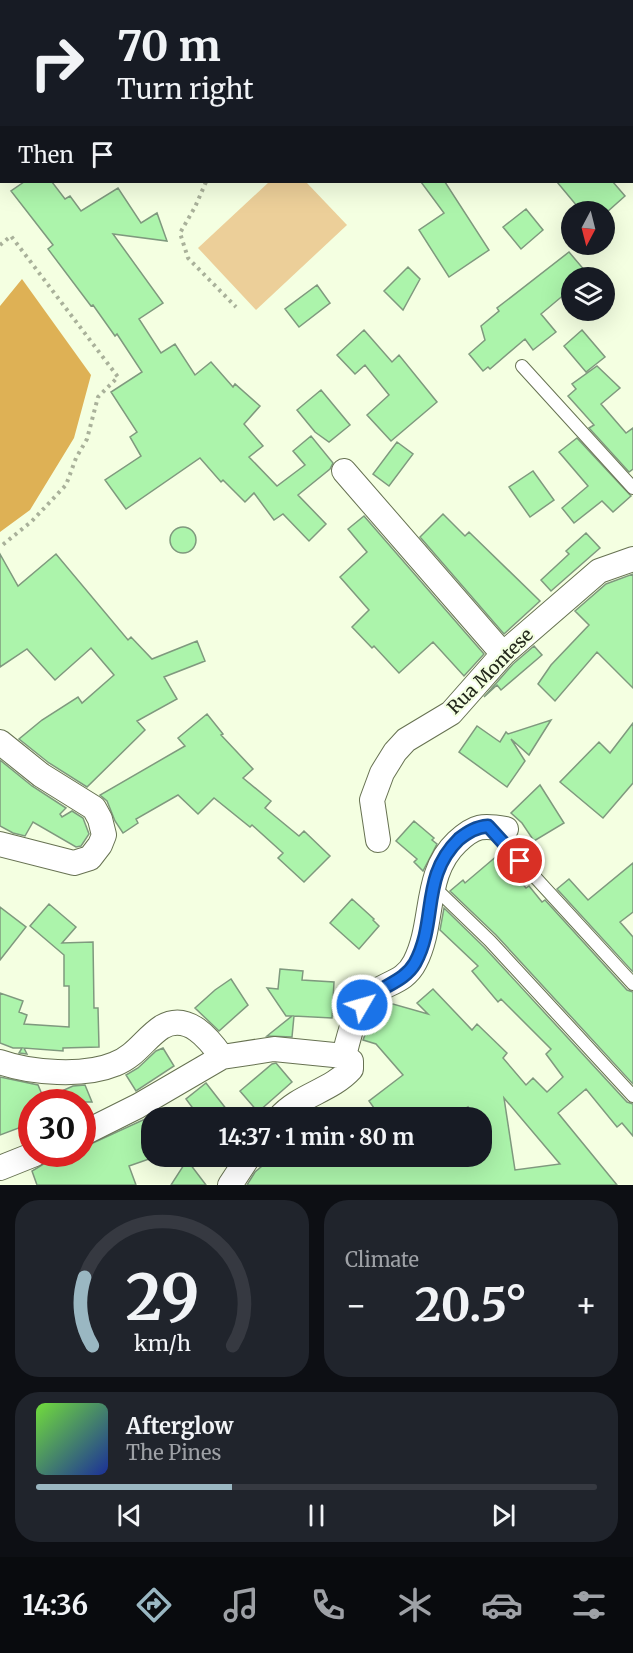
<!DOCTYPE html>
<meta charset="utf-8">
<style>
:root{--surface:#171b24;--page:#20242c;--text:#f1f3f6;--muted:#9ea1a6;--line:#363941;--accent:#9ab7c2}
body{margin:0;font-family:Merriweather,serif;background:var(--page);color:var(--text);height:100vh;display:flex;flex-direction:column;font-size:22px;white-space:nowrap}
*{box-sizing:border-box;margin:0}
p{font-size:20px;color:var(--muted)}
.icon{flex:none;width:33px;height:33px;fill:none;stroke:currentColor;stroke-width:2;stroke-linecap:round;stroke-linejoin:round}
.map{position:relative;height:1185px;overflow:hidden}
.details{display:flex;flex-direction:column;gap:15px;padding:15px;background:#0d0f14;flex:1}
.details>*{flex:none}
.guide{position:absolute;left:0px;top:0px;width:633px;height:183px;box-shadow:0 6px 24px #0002;background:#171b24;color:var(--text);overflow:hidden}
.needle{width:39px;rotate:187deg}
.buttons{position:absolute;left:561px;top:201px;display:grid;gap:12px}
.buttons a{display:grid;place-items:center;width:54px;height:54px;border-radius:50%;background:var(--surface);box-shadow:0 6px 24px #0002;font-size:30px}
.speed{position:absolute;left:18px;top:1089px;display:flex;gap:12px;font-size:30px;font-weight:700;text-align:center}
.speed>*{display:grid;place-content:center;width:78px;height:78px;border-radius:50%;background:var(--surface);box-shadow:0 6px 24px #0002;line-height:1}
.speed .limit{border:9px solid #d22;background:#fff;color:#111}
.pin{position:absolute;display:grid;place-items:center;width:51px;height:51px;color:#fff;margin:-26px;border:3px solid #fff;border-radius:50%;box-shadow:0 2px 6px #0007}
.me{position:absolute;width:66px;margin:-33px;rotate:52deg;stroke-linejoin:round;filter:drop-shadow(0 0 4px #0008)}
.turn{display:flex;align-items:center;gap:21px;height:126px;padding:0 18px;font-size:27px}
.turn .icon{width:78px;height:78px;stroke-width:2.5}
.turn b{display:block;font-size:42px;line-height:51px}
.then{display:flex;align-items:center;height:57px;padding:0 18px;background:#0003;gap:12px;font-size:22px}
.big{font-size:45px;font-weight:700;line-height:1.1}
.details .tile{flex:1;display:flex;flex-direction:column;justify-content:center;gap:9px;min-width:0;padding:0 21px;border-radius:24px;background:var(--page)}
.details .dial{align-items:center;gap:0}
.dial svg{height:156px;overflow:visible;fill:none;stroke:var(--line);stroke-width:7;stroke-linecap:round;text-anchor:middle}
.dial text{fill:var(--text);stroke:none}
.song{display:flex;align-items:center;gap:18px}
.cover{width:72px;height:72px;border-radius:9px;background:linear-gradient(135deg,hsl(100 70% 55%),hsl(230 70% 35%))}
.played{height:6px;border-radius:3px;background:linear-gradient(90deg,var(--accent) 35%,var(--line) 35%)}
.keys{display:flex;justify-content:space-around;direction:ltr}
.heat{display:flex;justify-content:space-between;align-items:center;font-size:33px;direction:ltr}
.details .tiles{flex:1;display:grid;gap:15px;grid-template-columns:1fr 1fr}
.tile:last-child{grid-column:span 2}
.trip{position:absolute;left:141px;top:1107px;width:351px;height:60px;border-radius:24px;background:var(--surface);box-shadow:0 6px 24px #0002;font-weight:700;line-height:60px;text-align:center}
.tab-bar{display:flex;height:96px;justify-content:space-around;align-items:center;background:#090b0e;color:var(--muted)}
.tab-bar .icon{width:42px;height:42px}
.tab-bar .active{color:var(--accent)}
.tab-bar b{font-size:27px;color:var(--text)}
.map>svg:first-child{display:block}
.green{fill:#eccf99}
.forest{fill:#deb155}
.building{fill:#acf4ab;stroke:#7f997e;stroke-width:1.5;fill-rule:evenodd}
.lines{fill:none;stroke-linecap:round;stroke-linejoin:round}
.lane-casing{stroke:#677252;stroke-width:14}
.street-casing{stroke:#677252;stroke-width:26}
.path{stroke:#a9b19a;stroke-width:4;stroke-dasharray:3 4.5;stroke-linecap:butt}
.lane{stroke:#fff;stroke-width:12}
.street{stroke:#fff;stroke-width:24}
.route-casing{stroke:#114b97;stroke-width:15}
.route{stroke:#1a73e8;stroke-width:10}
.labels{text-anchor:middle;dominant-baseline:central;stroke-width:4.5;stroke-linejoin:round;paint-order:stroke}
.street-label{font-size:18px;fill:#22271a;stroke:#f4ffe1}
</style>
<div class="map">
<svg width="633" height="1185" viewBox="0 0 633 1185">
<rect width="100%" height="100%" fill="#f4ffe1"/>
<!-- green -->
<path class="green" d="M269,182H306L347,225L256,310L198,248Z"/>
<!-- forest -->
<path class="forest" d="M598,0H633V171L632,2Z
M22,279L91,375L74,438L30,510L0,532V306Z"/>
<!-- building -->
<path class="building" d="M24,182H52L65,199L70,196L81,211L118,188L141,223L157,213L167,241L113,234L163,303L139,319L161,353L175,344L195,375L211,362L233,387L235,384L260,406L244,424L263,446L249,457L277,486L305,465L293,451L311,436L333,463L330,469L298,495L326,524L309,541L283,514L274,520L254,493L245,502L223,480L221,482L200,458L126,509L105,480L141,456L130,437L137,432L111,392L142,372L117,334L115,336L93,305L91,306L48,249L53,245L11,191Z
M421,182H445L489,250L449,277L419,230L444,213Z
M557,182H613L625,196L607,212H582Z
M526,209L543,230L521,249L503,227Z
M569,252L591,278H572V288L541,314L556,332L533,350L525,339L490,369L488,367L483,371L469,354L485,340L481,326L499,311L497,308Z
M408,267L420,279L403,310L384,291Z
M317,285L330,303L299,327L285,309Z
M364,330L392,362L399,355L437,402L391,441L367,415L389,395L365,365L355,374L337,355Z
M582,330L605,357L586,372L564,346Z
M597,366L620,388L601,404L626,433L633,428V469L629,472L589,428L594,425L568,396L576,389L572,384Z
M321,390L350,425L329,442L315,432L297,410Z
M577,438L631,496L613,512L602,501L574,523L562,508L588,486L559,452Z
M397,442L413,454L389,486L373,474Z
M533,471L554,500L530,517L509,487Z
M443,514L465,536L469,532L540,601L504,634L420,537Z
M364,516L484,654L464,676L433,642L399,673L374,646L372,648L352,627L369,610L340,577L367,552L348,529Z
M170 540a13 13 0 1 1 26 0a13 13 0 1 1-26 0Z
M586,533L600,548L551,591L541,580L569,554L566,551Z
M0,554L18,586L56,554L128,640L131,637L152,659L197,641L205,661L164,677L177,699L137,721L145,730L87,787L49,763L19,739L42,720L78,697L82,703L114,675L91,648L55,680L27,649L0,667Z
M633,574V688L597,652L555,701L538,684L551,665L589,625L575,611L606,584Z
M534,646L542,655L501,690L497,685L484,697L513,664Z
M207,714L223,734L221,735L253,769L243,778L271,801L265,808L299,836L304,831L330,856L304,882L278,858L283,853L252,825L250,827L214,798L198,814L178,795L136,819L138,823L123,833L115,821L107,801L100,795L185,746L178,738Z
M551,720L529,755L511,739L525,761L507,787L459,752L477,726L500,742L506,732L508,734Z
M633,723V783L603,818L560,782L599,742L610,753Z
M0,760L32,786L66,808L60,814L62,817L72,811L83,818L89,834L81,846L76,847L33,822L25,836L13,833L0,826Z
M540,785L564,823L534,841L522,823L511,813Z
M414,821L434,838L432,840L437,844L423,871L414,862L417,859L396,841Z
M498,855L526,888L529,886L542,902L545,900L627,990L633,992V1084L496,935L450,891L463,880L465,883Z
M633,863V912L620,922L633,937V972L557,889L569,879L588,900Z
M352,899L374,919L373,920L379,926L359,949L330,923Z
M49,904L76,927L62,943L93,942L94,1008H98L99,1047L63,1048V1051L24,1048L27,1054L19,1053L22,1048H13L0,1043V993L23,1001L19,1012L27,1015L24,1024L69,1027V986H64V955L30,926Z
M0,907L26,927L0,960Z
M444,908L484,947L627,1102L633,1104V1136L622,1123L617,1127L586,1089L558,1113L617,1185H247L255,1172L274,1156H482V1118H470L468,1107L448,1118H381L369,1101L403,1075L376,1044L363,1040L372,1017L386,1002L428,1014L417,1003L433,989L472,1030L477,1024L507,1053L503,1058L526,1085L533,1078L547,1092L563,1077L546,1054L551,1049L501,999L498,1002L472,971L478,966L440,930ZM504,1098L560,1164L515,1170Z
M280,969L303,971L302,980L334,982L332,1018L294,1016L292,1037L267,1036L292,1016H286L267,988L278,989Z
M231,979L248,1005L219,1031L195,1008L215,990Z
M163,1048L174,1066L136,1091L126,1075L138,1068L156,1051Z
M276,1063L292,1082L258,1112L240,1091L272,1064Z
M0,1077L38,1085L44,1099L73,1086L85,1085L92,1102H32V1123L0,1135Z
M206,1083L227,1110L217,1118H200L186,1099Z
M145,1119L152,1137V1158L129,1166L136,1185H37L32,1171L52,1159L50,1154H82V1148Z
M187,1160L206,1185H171Z"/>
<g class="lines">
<defs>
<path id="lane" d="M133,2L134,0
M0,81L2,80
M522,366L633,488
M490,828L633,984
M433,886L490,941L633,1096"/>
<path id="street" d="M344,471L503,654
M0,742L41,775L94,808L100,819L104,835L100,845L90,858L74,863L0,844
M378,840L372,800L382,773L395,752L406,740L451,713L503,654L599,571L633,559
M344,1056C349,1036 354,1012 369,997C384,982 404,984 415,962C435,923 423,874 457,842C475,825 483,825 506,829
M0,1062C31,1073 84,1077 115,1064C136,1056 145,1038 162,1027C188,1012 209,1039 222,1057
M82,1134L138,1106L222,1057L274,1049L344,1056L351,1061V1069C331,1091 299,1095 279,1118
M0,1168L35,1154
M230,1185L249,1156"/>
</defs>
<!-- lane casing -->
<use href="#lane" class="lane-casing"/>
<!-- street casing -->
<use href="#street" class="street-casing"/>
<!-- path -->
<path class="path" d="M206,182L195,207L180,233L188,258L236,307
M0,245L11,236L118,377L98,397L87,439L76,458L66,485L32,521L0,547"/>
<!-- lane -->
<use href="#lane" class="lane"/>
<!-- street -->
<use href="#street" class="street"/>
</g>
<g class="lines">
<defs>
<path id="route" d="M362,1005C377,986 403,984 415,963C438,921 420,877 459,839C468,832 476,827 488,826L520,861"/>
</defs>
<!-- route casing -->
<use href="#route" class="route-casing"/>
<!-- route -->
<use href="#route" class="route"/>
</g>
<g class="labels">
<!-- street labels -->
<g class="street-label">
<text transform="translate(490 671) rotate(-45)">Rua Montese</text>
</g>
</g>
</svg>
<div class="buttons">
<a><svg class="needle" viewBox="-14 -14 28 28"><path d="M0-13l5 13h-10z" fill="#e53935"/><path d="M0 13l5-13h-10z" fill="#9ea1a6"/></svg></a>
<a><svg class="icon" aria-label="layers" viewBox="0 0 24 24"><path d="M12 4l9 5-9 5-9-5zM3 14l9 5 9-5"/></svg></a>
</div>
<div class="speed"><div class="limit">30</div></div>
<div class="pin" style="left:520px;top:861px;background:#d93025"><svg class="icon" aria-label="arrive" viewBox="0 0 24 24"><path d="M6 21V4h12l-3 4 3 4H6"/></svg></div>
<svg class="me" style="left:362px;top:1005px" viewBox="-20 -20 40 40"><circle r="17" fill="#1a73e8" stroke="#fff" stroke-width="3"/><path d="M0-11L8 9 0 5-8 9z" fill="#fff"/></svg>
<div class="trip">14:37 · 1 min · 80 m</div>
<div class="guide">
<div class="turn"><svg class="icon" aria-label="right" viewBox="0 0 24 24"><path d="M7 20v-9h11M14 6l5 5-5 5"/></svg><div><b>70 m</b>Turn right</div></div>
<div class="then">Then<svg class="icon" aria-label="arrive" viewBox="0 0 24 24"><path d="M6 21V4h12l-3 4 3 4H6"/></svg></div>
</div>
</div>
<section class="details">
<div class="tiles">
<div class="tile dial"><svg viewBox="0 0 100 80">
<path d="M14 69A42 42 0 1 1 86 69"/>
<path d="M14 69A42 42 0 0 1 10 34" stroke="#9ab7c2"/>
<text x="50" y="56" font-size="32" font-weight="700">29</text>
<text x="50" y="72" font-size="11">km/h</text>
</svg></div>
<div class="tile"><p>Climate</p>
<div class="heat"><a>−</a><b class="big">20.5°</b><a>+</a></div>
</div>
<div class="tile">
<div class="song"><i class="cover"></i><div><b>Afterglow</b><p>The Pines</p></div></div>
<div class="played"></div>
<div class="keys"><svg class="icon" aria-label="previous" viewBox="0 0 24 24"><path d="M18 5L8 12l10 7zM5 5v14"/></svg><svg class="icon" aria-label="pause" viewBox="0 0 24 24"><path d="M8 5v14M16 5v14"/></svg><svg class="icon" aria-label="next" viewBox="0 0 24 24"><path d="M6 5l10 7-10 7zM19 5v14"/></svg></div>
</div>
</div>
</section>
<nav class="tab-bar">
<b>14:36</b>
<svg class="icon active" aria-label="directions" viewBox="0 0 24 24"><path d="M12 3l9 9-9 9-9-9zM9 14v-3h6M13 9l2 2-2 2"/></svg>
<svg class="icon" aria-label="music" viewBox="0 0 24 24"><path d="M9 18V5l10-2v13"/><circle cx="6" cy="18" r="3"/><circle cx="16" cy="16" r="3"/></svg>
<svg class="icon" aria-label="phone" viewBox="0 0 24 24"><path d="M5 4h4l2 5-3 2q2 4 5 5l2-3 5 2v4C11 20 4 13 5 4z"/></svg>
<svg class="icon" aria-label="climate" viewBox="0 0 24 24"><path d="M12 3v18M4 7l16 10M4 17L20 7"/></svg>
<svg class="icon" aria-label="car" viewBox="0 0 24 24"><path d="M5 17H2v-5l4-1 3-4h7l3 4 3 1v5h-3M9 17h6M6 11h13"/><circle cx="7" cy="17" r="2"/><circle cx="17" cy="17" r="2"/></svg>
<svg class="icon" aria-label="filters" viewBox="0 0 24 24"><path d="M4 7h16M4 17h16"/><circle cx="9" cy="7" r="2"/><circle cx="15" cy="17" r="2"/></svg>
</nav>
